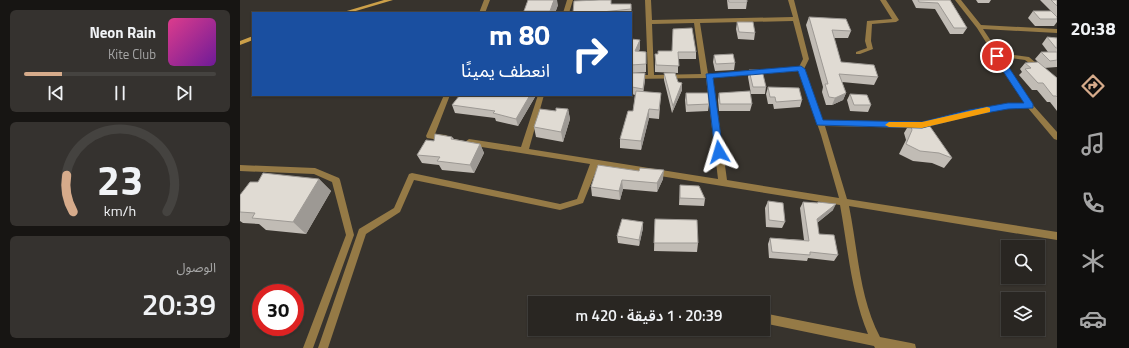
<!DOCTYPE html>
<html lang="ar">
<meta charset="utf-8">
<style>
:root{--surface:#292622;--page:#35322f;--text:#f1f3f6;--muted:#a5a5a5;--line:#454340;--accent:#d6ab8b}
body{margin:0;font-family:"Titillium Web","Noto Sans Arabic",sans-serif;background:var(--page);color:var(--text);direction:rtl;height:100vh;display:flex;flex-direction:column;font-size:15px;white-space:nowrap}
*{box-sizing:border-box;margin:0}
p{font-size:13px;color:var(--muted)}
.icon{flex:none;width:22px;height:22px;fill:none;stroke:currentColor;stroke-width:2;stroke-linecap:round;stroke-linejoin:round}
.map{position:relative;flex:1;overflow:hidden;direction:ltr}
.details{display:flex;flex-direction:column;gap:10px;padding:10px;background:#171513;width:240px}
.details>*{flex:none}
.top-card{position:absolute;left:12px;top:12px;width:380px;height:84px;border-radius:0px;box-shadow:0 1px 3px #0004,0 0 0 1px var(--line);direction:rtl;background:#1a4fa0;color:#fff;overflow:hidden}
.tools{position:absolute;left:761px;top:240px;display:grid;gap:8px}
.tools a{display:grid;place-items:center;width:44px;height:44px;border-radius:0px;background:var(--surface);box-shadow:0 1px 3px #0004,0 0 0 1px var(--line);font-size:20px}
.speed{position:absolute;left:12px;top:284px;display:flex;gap:8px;font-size:20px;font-weight:700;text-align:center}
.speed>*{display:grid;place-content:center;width:52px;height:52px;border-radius:50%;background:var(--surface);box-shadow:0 1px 3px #0004,0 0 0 1px var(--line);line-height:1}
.speed .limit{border:6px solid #d22;background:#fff;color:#111}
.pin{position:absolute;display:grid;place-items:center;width:34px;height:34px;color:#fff;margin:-17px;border:2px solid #fff;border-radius:50%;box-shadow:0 1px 4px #0007}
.me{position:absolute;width:44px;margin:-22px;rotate:353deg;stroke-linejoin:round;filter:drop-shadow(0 0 3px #0008)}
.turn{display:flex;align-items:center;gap:14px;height:84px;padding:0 16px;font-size:18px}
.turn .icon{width:52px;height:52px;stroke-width:2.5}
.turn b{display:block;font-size:28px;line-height:34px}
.big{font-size:30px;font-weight:600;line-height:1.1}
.details .widget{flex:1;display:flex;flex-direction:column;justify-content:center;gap:6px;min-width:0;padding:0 14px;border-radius:6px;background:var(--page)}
.details .dial{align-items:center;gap:0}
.dial svg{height:104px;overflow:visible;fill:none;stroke:var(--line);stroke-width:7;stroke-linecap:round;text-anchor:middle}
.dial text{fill:var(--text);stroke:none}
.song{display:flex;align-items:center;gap:12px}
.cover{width:48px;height:48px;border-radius:6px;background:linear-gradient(135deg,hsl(330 70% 55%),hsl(280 70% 35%))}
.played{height:4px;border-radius:2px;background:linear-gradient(90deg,var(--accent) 20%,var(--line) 20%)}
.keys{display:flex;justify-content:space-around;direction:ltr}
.trip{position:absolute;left:288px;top:296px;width:242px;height:40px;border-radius:0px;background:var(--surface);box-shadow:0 1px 3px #0004,0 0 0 1px var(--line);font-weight:600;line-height:40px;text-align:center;direction:rtl}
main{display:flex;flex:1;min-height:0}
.tabs{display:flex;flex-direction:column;width:72px;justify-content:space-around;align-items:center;background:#100f0e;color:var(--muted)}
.tabs .icon{width:28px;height:28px}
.tabs .current{color:var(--accent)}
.tabs b{font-size:18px;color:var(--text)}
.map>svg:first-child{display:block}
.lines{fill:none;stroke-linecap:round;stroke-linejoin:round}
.street{fill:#957a46;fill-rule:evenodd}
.secondary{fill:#cca049;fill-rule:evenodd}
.wall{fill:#c1bcb5}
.shaded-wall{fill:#9d9994}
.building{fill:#e0dbd3;stroke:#9d9994}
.route{fill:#1a73e8;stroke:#114b97}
.slow{fill:#f59e0b}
</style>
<main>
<nav class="tabs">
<b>20:38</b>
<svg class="icon current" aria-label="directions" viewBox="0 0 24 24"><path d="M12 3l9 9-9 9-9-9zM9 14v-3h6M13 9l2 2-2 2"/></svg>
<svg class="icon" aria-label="music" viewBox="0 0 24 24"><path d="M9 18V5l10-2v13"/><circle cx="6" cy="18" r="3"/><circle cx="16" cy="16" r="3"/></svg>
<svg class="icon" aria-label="phone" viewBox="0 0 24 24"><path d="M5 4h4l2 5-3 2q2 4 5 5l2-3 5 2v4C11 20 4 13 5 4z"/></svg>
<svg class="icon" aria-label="climate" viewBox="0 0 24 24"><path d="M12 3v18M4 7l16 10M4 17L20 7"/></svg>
<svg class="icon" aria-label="car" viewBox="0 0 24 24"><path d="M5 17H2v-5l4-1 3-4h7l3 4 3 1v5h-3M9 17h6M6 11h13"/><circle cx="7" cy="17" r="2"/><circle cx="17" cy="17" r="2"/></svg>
</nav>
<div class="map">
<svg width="817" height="348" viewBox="0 0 817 348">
<rect width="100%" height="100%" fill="#37332d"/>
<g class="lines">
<!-- street -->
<path class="street" d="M244,0H250L245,13H239Z
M327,0H333L329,13H323Z
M405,0H411L412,20L553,17L548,0H554L569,59L564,69L583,121L682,122L729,111L767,104H785L737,28L715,0H721L741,25L817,29V33L743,29L759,53L789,57L802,68L803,69L800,71L785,60L762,57L792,104L817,132V140L814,139L788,108H767L729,115L682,128L585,126L607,199L817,232V240L609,206C618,250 619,297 640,337L671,343L675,344L676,348H635L634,346L523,323V313L628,334C611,293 608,248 600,205L358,166L343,203L320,210L174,180L160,212L126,234L88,348H78L119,229L154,208L169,174L172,173L320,204L337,199L350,164L229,145L225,142L229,139L281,147L298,95H304L289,149L478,179L466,78L391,79V75H408ZM553,21L563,59L559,67L468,74L460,23ZM454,23L461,74L414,75L412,24ZM559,71L581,135L599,198L487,180L473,78Z
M640,0H646L659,20L656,22L632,24L631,41L633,49L620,54H616V52L627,48L625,41L627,21L652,19Z
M204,95H210L195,134L206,135L210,138L206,141L187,138L186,136Z
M0,165L75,168L99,178L100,180L114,235L73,348H63L106,235L92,182L74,174L0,171Z"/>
<!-- secondary -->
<path class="secondary" d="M144,0H153L109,13H100Z
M13,36V40L0,45V41Z"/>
</g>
<!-- wall -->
<path class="wall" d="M487,0H507V2L506,9H488Z
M672,0H710L727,28L723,34H710L695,9L676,8Z
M736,0H751L749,3H738Z
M800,0H817V22L814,26H795L788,18L793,11H811Z
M371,4H391L392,17L391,18V13H333Z
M318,5L315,13H284V11Z
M569,17L611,31L608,38H594L601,62L638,77L634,85L602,82L606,93L603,100L592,105H586L582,92L583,87L566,25Z
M497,22L515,33L514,40L498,39L496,29Z
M807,37L817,38V67L804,68L817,78V111L810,102H807L797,90H792L779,75L782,72L780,69L785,63L800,64L795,59L801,52H808L802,44Z
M391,39L400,48L399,51L406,52V72L391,73Z
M418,51L456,52V59H438V73L415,72V54H418Z
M474,55L495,63L494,70L475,71L473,62Z
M509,70L526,87L525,94H511L508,77Z
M405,73V80L403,92L421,93L419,119L409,118L401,150L380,148V139L393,111L395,95L392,94V87Z
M424,73L438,82L442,83V90L432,113L424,80Z
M528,87L562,100L560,107L534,109L533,104H528L526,94Z
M446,93L469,104L468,111L446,112L445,100Z
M479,93L512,104L510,111H479L478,100Z
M610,94L631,105L628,112L610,111L607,100Z
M220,95H295V97L278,126L256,121L255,118L215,113L212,105Z
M328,109L330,119L323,142L296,137L294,127Z
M670,123L712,158L704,168L692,163L673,161L659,154L666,140L664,133Z
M212,137L214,139L240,144L244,153L234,173L202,170L199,165L182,163L177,155L194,141Z
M358,165L423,179L417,192L383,189L380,200L352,196L351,187Z
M79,179L91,191L66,234L26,230L19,224L3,223L0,221V195L18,182Z
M440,185L465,199L464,206L439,205Z
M528,201L545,222L542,228L526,227L525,208Z
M563,202L577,203L578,202L593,210L577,223L579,234L598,255L594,261L568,258L567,261L529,258L528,244L530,238L564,240L560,208Z
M415,219L458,243L457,252L414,251Z
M403,222V228L399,246L378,243L377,236Z"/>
<!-- shaded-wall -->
<path class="shaded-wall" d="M314,0H317L318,5L315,13H310V11Z
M400,40V48L396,59L395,51Z
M405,73V80L403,96V89Z
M442,83V90L432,113L433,106Z
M606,93L603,100L592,105L595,98Z
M290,95H295V97L278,126L276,119Z
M328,109L330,119L323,142L321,132Z
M409,109V118L401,150V141Z
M240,144L244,153L234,173L230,165Z
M424,170L423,179L417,192V183Z
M79,179L91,191L66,234L53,222Z
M382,180L383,189L380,200L379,191Z
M596,204L593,210L573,226L577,219Z
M403,222V228L399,246V240Z"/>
<!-- building -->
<path class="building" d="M288,0H314L310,11H284Z
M359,0H371V4H391V9L352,13H333L334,1Z
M488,0H507V2H489Z
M678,0H710L727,28H714L698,3L679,2Z
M811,0H817V6Z
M793,11H811L817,17V19H800Z
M569,17L606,19L611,31L592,30L601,62L634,65L638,77L599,74L606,93L595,98L589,97L585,84H588Z
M497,22H513L515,33L499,32Z
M452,28L456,52H438L439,66L416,65L415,54H418V51H432L433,29Z
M807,37L817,38V48H816Z
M391,39L400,40L395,51L406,52V64L391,65Z
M801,52H817V60L810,61Z
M493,54L495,63L476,64L474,55Z
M798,62L817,78V97L816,96H813L803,83H798L785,69L791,68L785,63Z
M509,70H522L526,87H513Z
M392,73H405L403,89L392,87Z
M424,73H435L438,82L442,83L433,106Z
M528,87L559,88L562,100L536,102L535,97H530Z
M396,91L421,93L419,110L409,109L401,141L380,139L388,111H393Z
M510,91L512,104H480L479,93Z
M446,93H468L469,104L447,105Z
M610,94L627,95L631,105H614Z
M220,95H290L276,119L253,113L255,111L212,105Z
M316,108L328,109L321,132L294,127L300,109L316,111Z
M670,123L689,125L712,158L699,153L680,151L666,144L672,130Z
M195,134L212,137L211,139L240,144L230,165L197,161L200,157L177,155L186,140L194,141Z
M358,165L399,171L400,168L424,170L417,183L382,180L379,191L351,187Z
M23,173L79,179L53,222L12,218L15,213L0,212V195L10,182H18Z
M440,185L459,186L465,199L440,198Z
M528,201L543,203L545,222L529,220Z
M563,202L578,203V202L596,204L577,219L579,234L594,235L598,255L570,252V255L532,252L530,238L569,241Z
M382,219L403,222L399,240L377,236Z
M415,219L457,220L458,243H414Z"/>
<!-- route -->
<path class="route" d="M757,53L760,54L793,104V108L768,109L729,116L682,128L577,125L558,71L473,78L483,152L479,155L475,152L466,74L561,66L565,69L583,120L682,122L729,110L768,103H784L753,56Z"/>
<!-- slow -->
<path class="slow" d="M747,107L750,108V112L682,128L649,127L645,125L649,122H682Z"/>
</svg>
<div class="tools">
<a><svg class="icon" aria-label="search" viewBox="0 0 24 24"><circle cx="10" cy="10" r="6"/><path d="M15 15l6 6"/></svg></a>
<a><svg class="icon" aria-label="layers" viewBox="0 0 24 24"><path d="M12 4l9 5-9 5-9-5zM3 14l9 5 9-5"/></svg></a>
</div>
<div class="speed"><div class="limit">30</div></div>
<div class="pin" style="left:757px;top:56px;background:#d93025"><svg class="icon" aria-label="arrive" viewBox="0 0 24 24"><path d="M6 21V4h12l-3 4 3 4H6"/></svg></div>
<svg class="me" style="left:479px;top:152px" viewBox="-20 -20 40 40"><path d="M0-17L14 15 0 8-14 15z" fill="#1a73e8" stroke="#fff" stroke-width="4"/></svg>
<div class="trip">20:39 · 1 دقيقة · 420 m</div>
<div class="top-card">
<div class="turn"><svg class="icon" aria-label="right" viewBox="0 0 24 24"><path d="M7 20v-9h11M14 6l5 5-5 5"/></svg><div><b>80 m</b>انعطف يمينًا</div></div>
</div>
</div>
<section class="details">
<div class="widget">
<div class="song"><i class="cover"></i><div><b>Neon Rain</b><p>Kite Club</p></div></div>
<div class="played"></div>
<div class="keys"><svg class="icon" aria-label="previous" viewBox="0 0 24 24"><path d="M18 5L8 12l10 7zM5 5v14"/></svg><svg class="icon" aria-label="pause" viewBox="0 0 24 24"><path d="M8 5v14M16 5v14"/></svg><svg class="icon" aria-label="next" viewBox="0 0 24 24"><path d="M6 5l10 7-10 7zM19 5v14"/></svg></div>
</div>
<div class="widget dial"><svg viewBox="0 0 100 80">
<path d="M14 69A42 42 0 1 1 86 69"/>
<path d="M14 69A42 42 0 0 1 9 41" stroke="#d6ab8b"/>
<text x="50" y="56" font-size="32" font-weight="700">23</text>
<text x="50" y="72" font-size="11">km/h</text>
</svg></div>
<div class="widget"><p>الوصول</p><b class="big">20:39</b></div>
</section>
</main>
